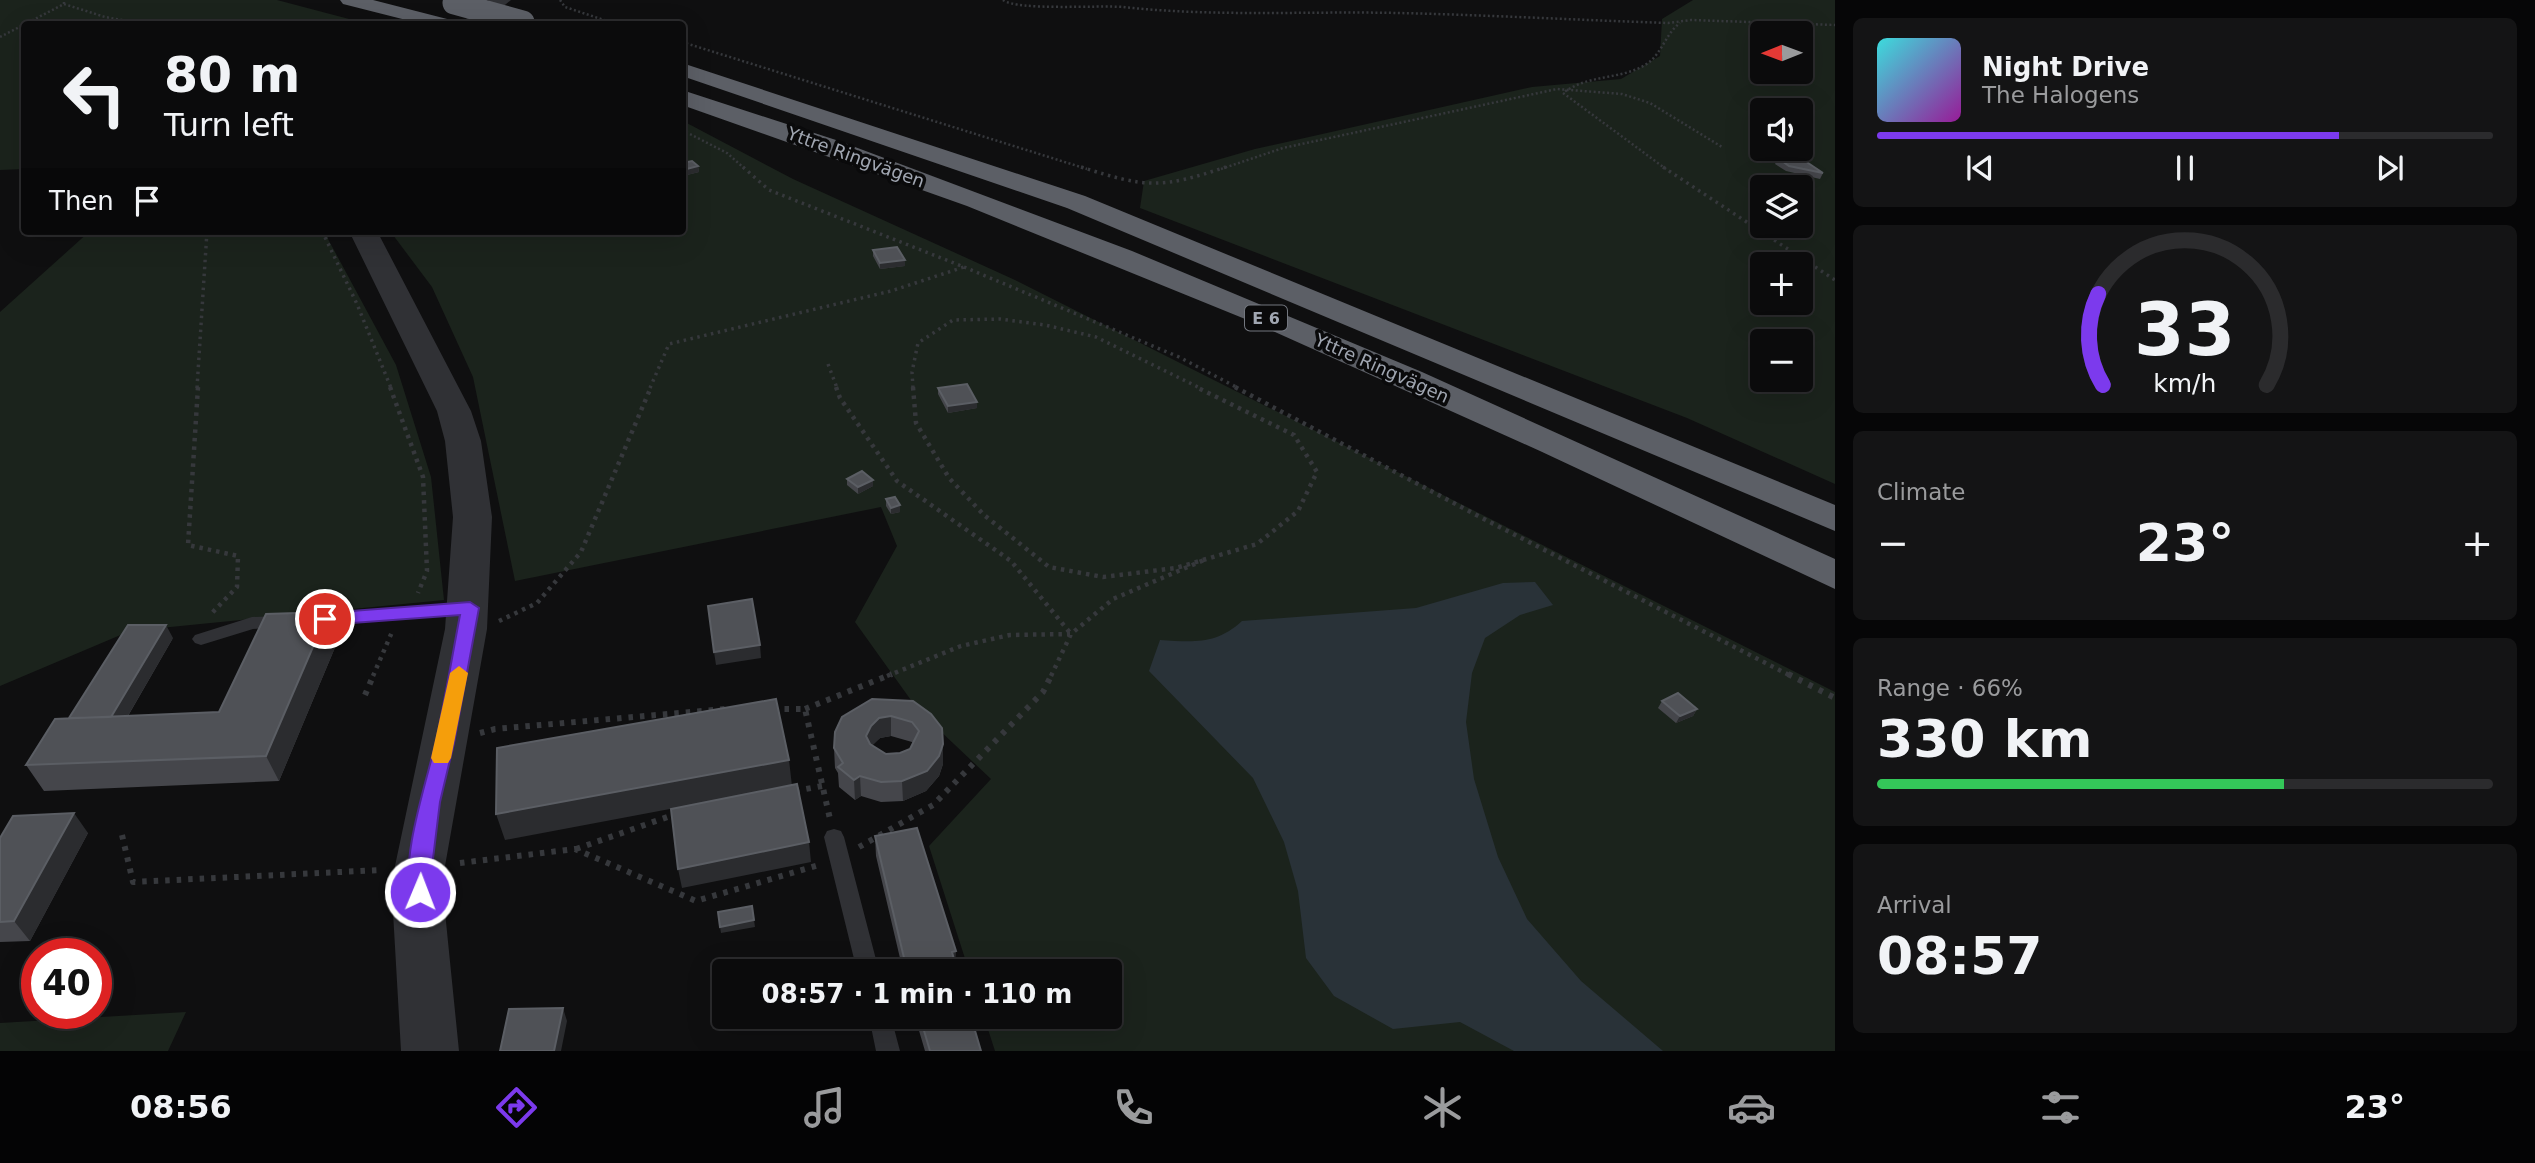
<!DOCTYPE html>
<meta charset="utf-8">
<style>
:root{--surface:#0b0b0c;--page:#141415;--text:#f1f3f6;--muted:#9a9b9d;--line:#2b2b2d;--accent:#7c3aed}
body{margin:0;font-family:"DejaVu Sans",sans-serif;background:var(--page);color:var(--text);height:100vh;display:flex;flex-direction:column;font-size:26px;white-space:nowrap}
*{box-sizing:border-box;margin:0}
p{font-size:23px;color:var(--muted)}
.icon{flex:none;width:38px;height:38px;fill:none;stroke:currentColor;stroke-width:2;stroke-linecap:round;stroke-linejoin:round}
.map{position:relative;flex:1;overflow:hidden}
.details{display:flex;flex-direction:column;gap:18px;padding:18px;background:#060607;width:700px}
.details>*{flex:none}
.top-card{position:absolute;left:21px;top:21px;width:665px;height:214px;border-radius:7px;box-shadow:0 7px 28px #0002,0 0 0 2px var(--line);background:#0b0b0c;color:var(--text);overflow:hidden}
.needle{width:46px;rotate:269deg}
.fabs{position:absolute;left:1750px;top:21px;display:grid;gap:14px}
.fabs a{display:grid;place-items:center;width:63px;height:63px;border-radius:7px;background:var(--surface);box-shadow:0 7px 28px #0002,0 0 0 2px var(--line);font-size:35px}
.speed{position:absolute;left:21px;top:938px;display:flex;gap:14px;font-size:35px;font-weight:700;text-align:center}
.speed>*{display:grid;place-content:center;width:91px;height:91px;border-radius:50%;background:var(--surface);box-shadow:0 7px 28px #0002,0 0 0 2px var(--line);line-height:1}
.speed .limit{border:10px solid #d22;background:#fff;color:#111}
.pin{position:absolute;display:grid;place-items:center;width:60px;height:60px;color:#fff;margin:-30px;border:4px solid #fff;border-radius:50%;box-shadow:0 2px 7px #0007}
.me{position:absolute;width:77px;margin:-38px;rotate:1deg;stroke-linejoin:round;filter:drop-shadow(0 0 5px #0008)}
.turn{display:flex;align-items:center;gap:24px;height:147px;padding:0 28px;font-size:32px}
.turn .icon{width:91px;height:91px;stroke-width:2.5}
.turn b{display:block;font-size:49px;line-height:60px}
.then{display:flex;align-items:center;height:66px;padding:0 28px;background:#0003;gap:14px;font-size:26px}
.big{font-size:52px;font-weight:800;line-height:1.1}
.details .widget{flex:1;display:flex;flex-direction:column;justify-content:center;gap:10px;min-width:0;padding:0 24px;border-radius:10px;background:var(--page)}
.details .dial{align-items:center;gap:0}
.dial svg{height:182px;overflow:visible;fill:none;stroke:var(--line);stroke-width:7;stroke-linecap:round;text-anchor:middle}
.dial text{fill:var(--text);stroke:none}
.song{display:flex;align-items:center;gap:21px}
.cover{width:84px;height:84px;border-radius:10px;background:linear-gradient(135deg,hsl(180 70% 55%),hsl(300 70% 35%))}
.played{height:7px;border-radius:4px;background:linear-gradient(90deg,var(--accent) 75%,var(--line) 75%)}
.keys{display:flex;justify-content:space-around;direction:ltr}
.heat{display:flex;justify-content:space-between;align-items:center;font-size:38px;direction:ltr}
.charge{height:10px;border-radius:5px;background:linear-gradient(90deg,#34c759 66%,var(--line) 0)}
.trip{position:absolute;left:712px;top:959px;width:410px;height:70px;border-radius:7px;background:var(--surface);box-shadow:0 7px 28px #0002,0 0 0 2px var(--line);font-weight:800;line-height:70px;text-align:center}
.tab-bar{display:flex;height:112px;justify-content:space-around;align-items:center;background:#040405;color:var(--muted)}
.tab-bar .icon{width:49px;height:49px}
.tab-bar .current{color:var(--accent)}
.tab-bar b{font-size:32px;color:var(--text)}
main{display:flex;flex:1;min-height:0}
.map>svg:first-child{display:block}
.green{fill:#1b231c;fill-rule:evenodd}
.water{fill:#293238}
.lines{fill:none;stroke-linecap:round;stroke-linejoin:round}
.path-far3{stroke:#36383c;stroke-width:2.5;stroke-dasharray:2 2.5;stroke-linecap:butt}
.path-far2{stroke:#36383c;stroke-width:3.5;stroke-dasharray:2.5 4.5;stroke-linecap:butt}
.path-far1{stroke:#36383c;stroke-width:4.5;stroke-dasharray:3.5 5;stroke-linecap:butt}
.path{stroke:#36383c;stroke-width:6;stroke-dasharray:4.5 7;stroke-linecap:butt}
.service{fill:#303135;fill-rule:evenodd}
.tertiary{fill:#303135;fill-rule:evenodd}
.motorway{fill:#5c5f66;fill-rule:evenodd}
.motorway-bridge{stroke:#5c5f66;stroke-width:23}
.wall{fill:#45464b;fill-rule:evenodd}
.shaded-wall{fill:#2b2c2f}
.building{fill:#4f5156;stroke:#5b5e64;stroke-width:2;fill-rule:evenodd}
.route{fill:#7c3aed;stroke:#51269a;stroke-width:2}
.slow{fill:#f59e0b}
.labels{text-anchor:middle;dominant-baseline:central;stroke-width:7;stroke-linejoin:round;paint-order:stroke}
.shield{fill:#0a0a0b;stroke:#73777f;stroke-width:2}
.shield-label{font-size:16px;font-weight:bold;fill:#a0a6b1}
.street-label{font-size:18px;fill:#a0a6b1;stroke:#0a0a0b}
</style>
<main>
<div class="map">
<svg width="1835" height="1051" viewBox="0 0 1835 1051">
<rect width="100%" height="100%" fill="#0f0f10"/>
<!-- green -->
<path class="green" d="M0,0H277L368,24H24V169L0,170Z
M1693,0H1835V484L1687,418L1140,208L1144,181L1255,149L1532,87L1621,79L1660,56L1662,19ZM1762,33H1801V72H1762ZM1762,110H1801V149H1762ZM1762,187H1801V226H1762ZM1762,264H1801V303H1762ZM1762,341H1801V380H1762Z
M683,121L793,179L1015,280L1835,692V1051H995L984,1017H1110V971H969L929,846L991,779L918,710L855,622L897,546L881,507L515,581L473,377L432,287L390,231H682Z
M90,231H328V239L396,365L431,477L444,600L130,631L0,686V312Z
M186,1012L168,1051H0V1023Z"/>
<!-- water -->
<path class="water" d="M1535,582L1553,605L1520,615L1485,638L1472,673L1466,722L1474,779L1498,857L1527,919L1581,981L1663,1051H1514L1460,1022L1393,1029L1334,996L1306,958L1298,891L1284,842L1253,778L1149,671L1160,640C1193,642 1216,645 1242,621L1416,608L1503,583Z"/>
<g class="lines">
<!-- path-far3 -->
<path class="path-far3" d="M560,0L565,7L616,24
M1003,0C1017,11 1099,5 1123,7C1214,17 1307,11 1398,13C1488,15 1578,20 1668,23L1691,20L1835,25
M64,4L105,17L144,24
M0,37L64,4V0
M682,42L1087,169
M682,130L727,153L745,169
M1221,169L1283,148L1557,89L1622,94L1650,103L1722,147
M1666,169L1563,93C1588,74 1620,80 1645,65C1662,55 1665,34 1680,23"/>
<!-- path-far2 -->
<path class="path-far2" d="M1081,167C1147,188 1160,189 1226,167
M1663,167L1835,280
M322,231L357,304L391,388
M964,267L1179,357L1238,388
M828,364L837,388
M197,388L207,231
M650,388L669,344L891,291L964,267L769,190L743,167
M913,388L912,372L918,343L953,320L1000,319L1045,325L1096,337L1200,388"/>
<!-- path-far1 -->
<path class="path-far1" d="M198,387L188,545L238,556L237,587L211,614
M390,387L423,477L427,571L418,593
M836,387L840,398L897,481L1011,561L1071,634
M913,387L916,423L949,478L984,515L1049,567L1103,577L1176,568L1257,544L1298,511L1317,472L1294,435L1196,387
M1235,387L1482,518L1791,676
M499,621L537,603L581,552L651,387
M373,676L392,632
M887,676L961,646L1010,635L1070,634
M1051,676L1071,634L1113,599L1204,560"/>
<!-- path -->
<path class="path" d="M1788,674L1835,698
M365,695L374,674
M773,709H805L830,819
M805,709L892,674
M480,733L495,729L725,709
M795,791L822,786
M122,835L133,882L381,870
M859,847L933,805L1043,692L1052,674
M576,849L676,814
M460,863L575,849L696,901L819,865"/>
<!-- service -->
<path class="service" d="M468,602L474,604L476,608L474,612L312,626L306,624L303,620L306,616L312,614Z
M283,616L289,618L292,622L289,626L253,629L201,645L195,643L192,639L195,635L252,617Z
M834,829L841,831L844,837L879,971H857L824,837L827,831Z
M869,1017H891L900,1051H876Z"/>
<!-- tertiary -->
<path class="tertiary" d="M489,0H511L482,24H460Z
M349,231H377L471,411L481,441L492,517L487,629L445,866V912L459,1051H401L393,912L395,866L445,629L453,517L445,441L437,411Z"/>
<!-- motorway -->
<path class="motorway" d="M340,0H373L451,20L454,24H422L343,4Z
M682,63L1085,196L1835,505V531L1067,208L682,76Z
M682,90L839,141L1132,251L1422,372L1835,559V589L1540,451L1255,323L967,206L682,105Z"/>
<!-- motorway-bridge -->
<path class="motorway-bridge" d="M454,3L523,22"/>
</g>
<!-- wall -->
<path class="wall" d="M1778,158L1823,173L1820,179L1786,171L1775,164Z
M682,163L698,166L699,172L687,175L682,170Z
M873,250L905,266L880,269L873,256Z
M938,388L977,408L948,413L938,394Z
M847,479L873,486L858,494L847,485Z
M886,499L900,505V512L891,514L886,506Z
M173,638L128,716L219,712L339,638L279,781L44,791L26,765L69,718Z
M913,701L943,744V764L939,776L926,791L903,801L881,802L861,796L855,800L839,787L838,773L835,768L834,748ZM891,736L912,742L913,743L910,749L900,753L886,754L872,745L880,738Z
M1662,701L1697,709L1693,716L1676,723L1658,708Z
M88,833L30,941L0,942V838Z
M875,836L956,966L957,971H903L876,856Z
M915,1017H971L981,1051H925Z"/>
<!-- shaded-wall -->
<path class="shaded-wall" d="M698,166L699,172L687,175V169Z
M905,260V266L880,269V263Z
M977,402V408L948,413V406Z
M873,480V486L858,494V487Z
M900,505V512L891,514V508Z
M328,612L339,638L279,781L266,756Z
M166,625L173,638L115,738L107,724Z
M760,645L761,658L716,665L714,652Z
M1697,709L1693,716L1676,723L1680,716Z
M891,716V736L880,738L872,746L867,756L866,736L871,726L879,718Z
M943,744V764L939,776L926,791L903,801L902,781Z
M789,760L792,786L505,840L496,814Z
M860,776L861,796L855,800L854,780Z
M74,813L88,833L30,941L14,921Z
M809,842L811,862L682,888L678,869Z
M754,920L755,927L721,933L720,927Z
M956,951L955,971L952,952Z
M563,1008L567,1021L561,1051H554Z"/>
<!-- building -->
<path class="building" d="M1778,158L1802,159L1823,173L1789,166Z
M692,161L698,166L687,169L682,165V163Z
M897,247L905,260L880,263L873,250Z
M967,384L977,402L948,406L938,388Z
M862,471L873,480L858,487L847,479Z
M895,497L900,505L891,508L886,499Z
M752,599L760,645L714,652L708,606Z
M328,612L266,756L26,765L55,719L219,712L266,614Z
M128,625H166L111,717L69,718Z
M1678,693L1697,709L1680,716L1662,701Z
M776,699L789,760L496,814L497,748Z
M872,699L913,701L931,714L942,728L943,744L939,756L927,771L902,781L881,782L860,776L854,780L838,767L843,763L834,748L835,732L842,717ZM891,716L912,722L919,731L910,749L900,753L886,754L870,744L866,736L871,726L879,718Z
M797,784L809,842L678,869L671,809Z
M74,813L14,921L0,922V838L13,816Z
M917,828L956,951L952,952L957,971H907L905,962L875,836Z
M752,906L754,920L720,927L718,912Z
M563,1008L554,1051H500L509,1009Z
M920,1017H971L981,1051H930Z"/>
<!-- route -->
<path class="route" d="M470,602L479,608L454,743L440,802L428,899L420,902L413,899C397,867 428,777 436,741C445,699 452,657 460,615L325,625L316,619L325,613Z"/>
<!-- slow -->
<path class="slow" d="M459,666L468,673L451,758L448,763H434L431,758L450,673Z"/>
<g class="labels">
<!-- shield labels -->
<rect class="shield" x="1245" y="305.5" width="42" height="25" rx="5"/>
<g class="shield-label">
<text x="1266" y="318">E 6</text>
</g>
<!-- street labels -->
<g class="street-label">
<text transform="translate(856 157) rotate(20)">Yttre Ringvägen</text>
<text transform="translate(1382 368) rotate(24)">Yttre Ringvägen</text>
</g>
</g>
</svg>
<div class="fabs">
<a><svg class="needle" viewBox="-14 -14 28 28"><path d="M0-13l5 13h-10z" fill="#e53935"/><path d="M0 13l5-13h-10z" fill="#9a9b9d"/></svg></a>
<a><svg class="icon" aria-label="sound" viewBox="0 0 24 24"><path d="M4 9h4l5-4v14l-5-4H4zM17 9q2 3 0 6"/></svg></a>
<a><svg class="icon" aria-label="layers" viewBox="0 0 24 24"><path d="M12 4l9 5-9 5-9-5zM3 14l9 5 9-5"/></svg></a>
<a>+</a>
<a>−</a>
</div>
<div class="speed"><div class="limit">40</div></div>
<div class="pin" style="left:325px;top:619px;background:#d93025"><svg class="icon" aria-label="arrive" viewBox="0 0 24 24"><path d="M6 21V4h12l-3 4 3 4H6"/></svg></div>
<svg class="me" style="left:420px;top:892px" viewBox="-20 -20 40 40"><circle r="17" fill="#7c3aed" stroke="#fff" stroke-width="3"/><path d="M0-11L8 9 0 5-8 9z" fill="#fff"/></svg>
<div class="trip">08:57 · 1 min · 110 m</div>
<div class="top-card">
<div class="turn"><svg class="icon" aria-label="left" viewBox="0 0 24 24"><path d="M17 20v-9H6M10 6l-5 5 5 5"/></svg><div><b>80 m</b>Turn left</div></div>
<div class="then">Then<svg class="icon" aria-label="arrive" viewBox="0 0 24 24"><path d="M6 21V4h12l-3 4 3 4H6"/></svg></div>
</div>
</div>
<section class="details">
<div class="widget">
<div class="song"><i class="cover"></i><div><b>Night Drive</b><p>The Halogens</p></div></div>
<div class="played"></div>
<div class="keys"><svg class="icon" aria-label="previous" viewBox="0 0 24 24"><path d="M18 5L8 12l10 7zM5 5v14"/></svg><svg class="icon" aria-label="pause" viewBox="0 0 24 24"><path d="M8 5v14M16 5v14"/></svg><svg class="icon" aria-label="next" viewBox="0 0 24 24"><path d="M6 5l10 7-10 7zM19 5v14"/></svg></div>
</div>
<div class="widget dial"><svg viewBox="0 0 100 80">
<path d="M14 69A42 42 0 1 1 86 69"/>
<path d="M14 69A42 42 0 0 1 12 29" stroke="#7c3aed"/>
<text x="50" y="56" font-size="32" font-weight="700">33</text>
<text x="50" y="72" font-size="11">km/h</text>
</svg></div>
<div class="widget"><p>Climate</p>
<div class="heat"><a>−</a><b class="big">23°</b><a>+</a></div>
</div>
<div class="widget"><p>Range · 66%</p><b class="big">330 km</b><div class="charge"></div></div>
<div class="widget"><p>Arrival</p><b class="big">08:57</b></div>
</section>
</main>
<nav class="tab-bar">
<b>08:56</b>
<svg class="icon current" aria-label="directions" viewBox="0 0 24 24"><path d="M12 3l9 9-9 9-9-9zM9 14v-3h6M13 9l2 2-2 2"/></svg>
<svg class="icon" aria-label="music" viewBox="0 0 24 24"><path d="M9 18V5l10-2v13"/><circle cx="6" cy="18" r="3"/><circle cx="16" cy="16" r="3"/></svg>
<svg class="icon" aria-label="phone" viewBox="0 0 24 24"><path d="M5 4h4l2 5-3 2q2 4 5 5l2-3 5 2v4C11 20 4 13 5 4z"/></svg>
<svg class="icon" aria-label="climate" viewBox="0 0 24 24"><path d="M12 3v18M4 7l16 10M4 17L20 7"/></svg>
<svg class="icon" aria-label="car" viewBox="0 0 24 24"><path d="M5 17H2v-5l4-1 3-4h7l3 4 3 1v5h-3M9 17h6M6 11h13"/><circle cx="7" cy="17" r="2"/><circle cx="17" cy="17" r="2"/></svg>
<svg class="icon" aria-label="filters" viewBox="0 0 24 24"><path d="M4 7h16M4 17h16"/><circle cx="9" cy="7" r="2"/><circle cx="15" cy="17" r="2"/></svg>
<b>23°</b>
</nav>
